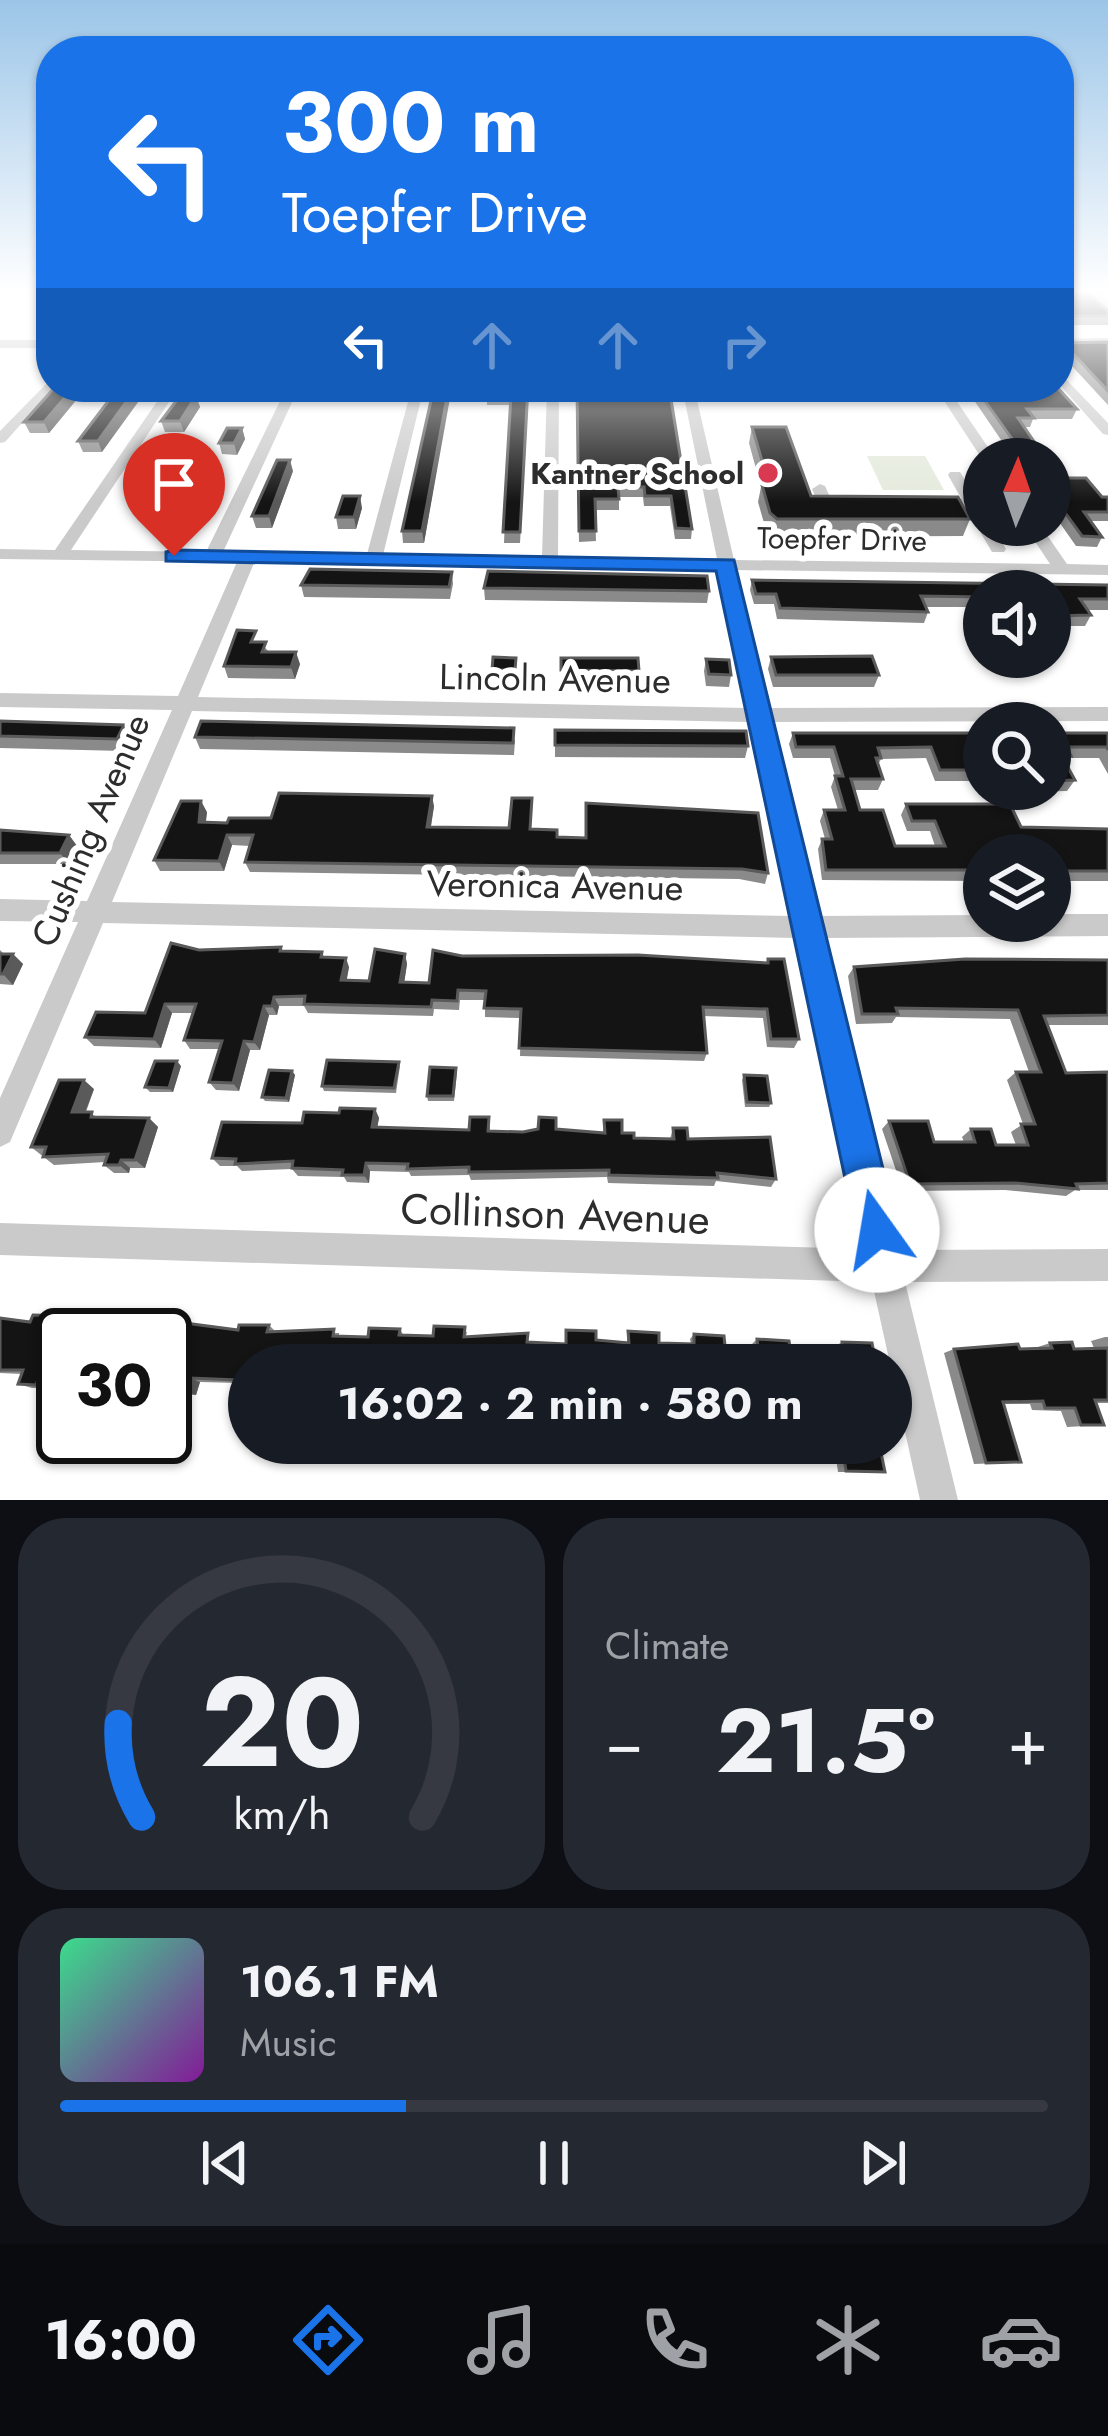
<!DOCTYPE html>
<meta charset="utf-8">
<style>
:root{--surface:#171b24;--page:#242831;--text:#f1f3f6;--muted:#9ea1a6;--line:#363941;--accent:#1a73e8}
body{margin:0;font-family:Jost,sans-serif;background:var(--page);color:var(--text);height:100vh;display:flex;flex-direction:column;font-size:45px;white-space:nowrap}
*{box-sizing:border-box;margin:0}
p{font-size:39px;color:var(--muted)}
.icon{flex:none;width:66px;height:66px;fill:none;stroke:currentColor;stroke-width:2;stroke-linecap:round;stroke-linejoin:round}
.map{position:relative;height:1500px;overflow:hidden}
.side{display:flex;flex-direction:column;gap:18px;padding:18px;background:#0d0f14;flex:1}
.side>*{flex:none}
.banner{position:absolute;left:36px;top:36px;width:1038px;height:366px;border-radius:48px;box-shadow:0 3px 9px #0004;background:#1a73e8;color:#fff;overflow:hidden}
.needle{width:78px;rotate:2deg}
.buttons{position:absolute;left:963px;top:438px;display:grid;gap:24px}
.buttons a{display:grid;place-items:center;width:108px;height:108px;border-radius:50%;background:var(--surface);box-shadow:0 3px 9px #0004;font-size:60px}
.speed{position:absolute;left:36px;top:1308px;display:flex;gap:24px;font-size:60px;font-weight:700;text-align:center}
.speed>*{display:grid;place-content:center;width:156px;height:156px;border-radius:50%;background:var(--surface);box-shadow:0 3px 9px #0004;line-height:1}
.speed .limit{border:6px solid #111;border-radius:18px;background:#fff;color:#111}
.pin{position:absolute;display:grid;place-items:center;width:102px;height:102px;color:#fff;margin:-123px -51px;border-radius:50% 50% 50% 0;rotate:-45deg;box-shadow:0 0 12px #0007}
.pin .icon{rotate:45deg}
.me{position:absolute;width:132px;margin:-66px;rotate:347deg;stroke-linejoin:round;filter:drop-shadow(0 0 9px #0008)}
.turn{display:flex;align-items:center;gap:42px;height:252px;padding:0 48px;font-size:54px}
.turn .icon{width:156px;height:156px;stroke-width:2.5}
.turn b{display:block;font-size:84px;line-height:102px}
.lanes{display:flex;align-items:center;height:114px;padding:0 48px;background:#0003;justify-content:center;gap:60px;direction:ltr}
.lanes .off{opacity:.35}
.big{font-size:90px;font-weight:700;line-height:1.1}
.side .card{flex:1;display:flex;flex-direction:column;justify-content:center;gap:18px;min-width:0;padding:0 42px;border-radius:48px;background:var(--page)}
.side .dial{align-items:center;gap:0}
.dial svg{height:312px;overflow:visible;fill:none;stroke:var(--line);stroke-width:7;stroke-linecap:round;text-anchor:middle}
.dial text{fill:var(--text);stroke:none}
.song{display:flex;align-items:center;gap:36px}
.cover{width:144px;height:144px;border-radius:18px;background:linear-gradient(135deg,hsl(150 70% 55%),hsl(290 70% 35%))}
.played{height:12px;border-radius:6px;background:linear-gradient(90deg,var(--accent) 35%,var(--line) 35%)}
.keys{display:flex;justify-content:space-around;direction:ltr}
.heat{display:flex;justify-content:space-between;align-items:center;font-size:66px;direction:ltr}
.side .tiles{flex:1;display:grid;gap:18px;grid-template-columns:1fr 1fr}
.card:last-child{grid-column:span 2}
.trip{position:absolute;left:228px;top:1344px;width:684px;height:120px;border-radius:60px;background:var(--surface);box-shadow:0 3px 9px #0004;font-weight:700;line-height:120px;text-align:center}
.tab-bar{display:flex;height:192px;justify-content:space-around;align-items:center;background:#090b0e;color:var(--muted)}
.tab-bar .icon{width:84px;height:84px}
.tab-bar .on{color:var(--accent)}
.tab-bar b{font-size:54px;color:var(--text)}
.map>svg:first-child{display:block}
.green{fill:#e4eadc}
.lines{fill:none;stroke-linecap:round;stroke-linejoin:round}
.minor{fill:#cacaca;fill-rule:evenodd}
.wall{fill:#8a8a8a}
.shaded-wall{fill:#5a5a5a}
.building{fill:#141414;stroke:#5a5a5a;stroke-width:3}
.route{fill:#1a73e8;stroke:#114b97;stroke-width:3}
.poi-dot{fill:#da3a51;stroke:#fff;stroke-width:4.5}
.labels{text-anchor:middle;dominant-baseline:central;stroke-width:12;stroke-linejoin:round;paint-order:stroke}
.far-poi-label{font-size:30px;font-weight:bold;fill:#2d2d2d;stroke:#fff;text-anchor:end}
.far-street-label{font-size:30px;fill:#2d2d2d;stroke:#fff}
.street-label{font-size:36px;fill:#2d2d2d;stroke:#fff}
.near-street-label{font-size:42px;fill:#2d2d2d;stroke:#fff}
</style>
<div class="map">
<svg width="1108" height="1500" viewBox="0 0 1108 1500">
<rect width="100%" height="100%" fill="#fff"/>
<!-- green -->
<path class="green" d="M867,456H925L944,490H883Z"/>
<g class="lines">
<!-- minor -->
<path class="minor" d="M1088,292H1100L1108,300V309Z
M1108,338V346L1059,347V339Z
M0,340H51V348H0Z
M1059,372L1108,423V435L1103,434L1059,384Z
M51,379V387H54L5,442L0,443V431Z
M167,387H179L71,550L206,552L287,387H299L223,552L367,554L412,387H424L383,555L542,557L547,387H559L558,557L717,559L682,387H694L734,560L1050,564L1024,525H1040L1067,564L1108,565V575L734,570L766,708L1108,707V721L769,722L816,916L984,915V921H1050V914H1108V936L822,938L897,1250L1108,1249V1281L905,1282L958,1500H920L872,1282L0,1255V1223L865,1249L796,938L103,923L10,1142L0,1147V1098L78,922L0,921V899L87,901L172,710L0,707V693L178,696L237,562L0,559V549L55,550ZM254,563L717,569L746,708L198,697ZM192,711L749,722L792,916L112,902Z
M935,387H947L996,459H984V462Z
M950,472H960L976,498H984V525H992L1006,549L1004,552H992L966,508H937L929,503L937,498H961L948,475Z
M820,484L825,486L830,497H845L853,502L845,507L819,505L812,489Z"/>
</g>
<!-- wall -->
<path class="wall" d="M1059,292L1108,311V325H1059Z
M1108,342V405L1059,352L1063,343Z
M55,387H87L49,433H30L24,422Z
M119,387L102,452H83L78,441Z
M309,387H331L327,398H311Z
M529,387L520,543H504L510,405H487V395Z
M576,387H669L692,529L691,539H675L670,506H644L643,497H619V510H595L596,541L579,542Z
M965,387H1057L1077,409L1072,419H1033L1030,427H1024L1035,443L1030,453H1010Z
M196,396L200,407L184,432H165L161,421Z
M752,427L811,496L970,519L963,536L773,537L766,530L758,502L761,487L749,443Z
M242,428L245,439L237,455L222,454L219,443Z
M442,438L424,543H403L402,531Z
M293,471L272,528H256L252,516Z
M1050,478L1102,497H1108V521H1091L1102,537L1097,547L1076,546L1050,509Z
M362,508L356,529H338L336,517Z
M452,572L453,584L450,599L304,597L301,585Z
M752,580L1108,585V610H1087L1091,615L1085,626H1050V591H984V607H926L928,612L924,623L777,619L774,604H754L750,590Z
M484,588L709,591L707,603L485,600Z
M260,642L269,652L300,664L295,679L228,678L224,666Z
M771,657L879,675L874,687H773L768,669Z
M516,658V682H493L492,670Z
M561,658L639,671L638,683L561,682Z
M706,659L731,675L729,687L706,686L704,671Z
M0,721L131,737L124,751L0,748Z
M555,730L748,746L745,758L555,757Z
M793,733H984V781H935L926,758L881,759L878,765L883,779L878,790H854L860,810L895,846H935L930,831H907L901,815L906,804L1021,827L1108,829V881H1050V855H984V881L822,880L818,849L822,839H825L820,821L824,810H838L831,787L835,776L830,758H793L789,744Z
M1050,733H1108V774L1099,758H1070L1066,764L1075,780L1067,791L1011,792L1009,789H1050Z
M195,737L515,740L514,755L200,749Z
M434,806L431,827L531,829L557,837L768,873L765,884L739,879L250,872L245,862L250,846L232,845L224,871H160L154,860L207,812L206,822L227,823Z
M0,830L69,835L77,846L69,864H0Z
M281,947L283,951L322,952L324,957L349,967L346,981H369L405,954L407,964L404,982L429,983L462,956L766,963L768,959L799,1039L794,1048L767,1047L763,1018L703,1016L707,1053L704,1061L520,1056L521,1018L485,1017V1000H460L459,1010L434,1009L433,1016L308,1013L304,1006H279L277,1015H269L260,1050H250L239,1091L216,1090L209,1082L219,1049H190L184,1040L193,1013H172L161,1048L94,1046L85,1037L145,1013L199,950Z
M0,950L4,954H13L23,964L13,985L0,984Z
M1108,960V1025H1047L1066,1073L1108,1072V1190H1075L1066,1196L1005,1190L903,1191L882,1129L889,1121L934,1142H964L962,1137L971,1129L996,1145H1016L1011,1132L1023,1124L1007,1080L1016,1072H1029L1010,1019L896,1017L892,1023L856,1024L848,976L854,967Z
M181,1066L173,1092H150L145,1087Z
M400,1066L396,1093L324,1091L322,1086Z
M292,1071L295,1075L289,1102L265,1101L262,1097Z
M457,1072L454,1101H428L427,1096Z
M744,1075L771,1103L769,1107H745L742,1080Z
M94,1089L86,1112L98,1117L149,1118L158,1127L145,1168H130L129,1173H114L104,1165L105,1162L54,1165L31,1147Z
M375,1109L379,1118L377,1127L469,1130L490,1126V1131L523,1132L556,1129L603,1133L604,1120L622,1133L634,1138L670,1139L673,1128L688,1139L776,1179L771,1187L716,1181L714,1186L608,1183L607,1177L471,1180L469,1175L411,1176L409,1172L370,1171L369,1183L347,1182L344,1177L298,1176L292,1169L242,1171L237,1166H220L212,1158L302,1123L339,1113Z
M62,1316L74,1320L73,1323H82L94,1328L63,1335V1375H54L49,1388H32L18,1384L22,1374L0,1373V1318L30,1322Z
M269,1325L276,1332L339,1333V1336L368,1337L400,1329L404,1336H433L467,1332L466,1336L566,1344L596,1340L627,1342L628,1331L659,1343L691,1344L690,1339L694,1334L725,1346L753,1347L752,1344L757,1339L815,1351H835L834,1347L842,1342L876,1365H249V1398L234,1395L237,1383L200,1382L196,1395H179L169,1392L172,1380L165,1378V1364L238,1330Z
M1105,1337H1108V1403H1096L1104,1425L1067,1427L1061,1411L1032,1410L1030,1404H1004L1021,1462L974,1464L944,1353L954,1349H1038V1347L1050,1343L1074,1349L1094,1348L1091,1341Z
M834,1443H879L885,1472H838Z"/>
<!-- shaded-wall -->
<path class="shaded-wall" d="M74,387H87L49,433L44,422Z
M137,387H149L102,452L98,441Z
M449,387H452L424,543L422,531Z
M196,396L200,407L184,432L180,421Z
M242,428L245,439L237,455L234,443Z
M290,460L293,471L272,528L269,516Z
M360,496L362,508L356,529L354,517Z
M296,652L300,664L295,679L291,667Z
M124,725L131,737L124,751L117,739Z
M432,796L434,806L429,837L427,827Z
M201,801L207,812L204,833L199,822Z
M69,835L77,846L69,864L60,853Z
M227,835L232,845L224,871L219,861Z
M13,954L23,964L13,985L3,974Z
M405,954L407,964L403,991L400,982Z
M346,958L349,967L345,990L341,980Z
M274,997L279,1006L277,1015L272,1006Z
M165,1004L172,1013L161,1048L154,1039Z
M264,1006L269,1015L260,1050L254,1042Z
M244,1041L250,1050L239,1091L233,1083Z
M177,1061L181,1066L173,1092L169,1088Z
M292,1071L295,1075L289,1102L286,1098Z
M84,1080L94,1089L82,1120L72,1112Z
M375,1109L379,1118L376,1135L372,1127Z
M149,1118L158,1127L145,1168L135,1160Z
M121,1160L130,1168L129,1173L119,1165Z
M366,1163L370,1171L369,1183L364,1175Z
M82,1323L94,1328L91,1335H78Z
M41,1371L54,1375L49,1388L36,1385Z
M190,1378L200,1382L196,1395L187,1392Z"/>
<!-- building -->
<path class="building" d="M1059,292H1088L1108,311V316H1059Z
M1108,342V391L1063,343Z
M55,387H74L44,422H24Z
M119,387H137L98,441H78Z
M434,387H449L422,531H402Z
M488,387H528L520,532H503L511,395H487Z
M577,387H669L692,529L676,528L671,496H645L644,487H618L619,499H595L596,531H579Z
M975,387H1057L1077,409H1027L1034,418H1018L1035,443H1015Z
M180,396H196L180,421H161Z
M752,427H786L811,496L958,497L970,519H777L770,513L762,485L768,481Z
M227,428H242L234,443H219Z
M277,460H290L269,516H252Z
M1050,478H1086L1102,497H1108V512H1084L1102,537L1082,536L1050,492Z
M343,496H360L354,517H336Z
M310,569L452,572L449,587L301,585Z
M488,571L707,576L709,591L484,588Z
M752,580L1108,585V599H1080L1091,615L1050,616V591H984V597L921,596L928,612L780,608L776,594H756Z
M237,630L256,631L251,642H266L262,652H296L291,667L224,666Z
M872,656L879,675H776L771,657Z
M493,657L516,658L515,670H492Z
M561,658H638L639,671L561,670Z
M706,659L729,660L731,675L709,674Z
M0,721L124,725L117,739L0,736Z
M201,721L514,728L513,743L195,737Z
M555,730L746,731L748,746L555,745Z
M793,733H984V770H940L931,747L878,748L881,758H876L883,779H851L860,810H883L895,846H945L935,821H912L906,804H1010L1021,827L1108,829V871H1050V855H984V870H826L822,839H832L824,810H845L835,776H843L834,747H796Z
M1050,733H1108V750L1107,747H1067L1071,756L1061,755L1075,780L1050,781Z
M279,793L432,796L427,827L509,828L512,798H532L530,829L557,830V837L586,838V803L758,813L768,873L742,869L245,862L253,835H227L219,861L154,860L181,801H201L199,822L227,823L229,818H271Z
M0,830L69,835L60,853H0Z
M171,943L199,950L281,947L280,951L322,952L321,957L346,958L341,980L369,981L375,949L405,954L400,982L429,983L433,950L462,956L638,955L768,963V959H784L799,1039H771L767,1009L703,1007L707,1053L519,1048L521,1009L484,1008L486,991L458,990L457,1001L432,1000L431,1007L304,1004L305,996L274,997L272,1006H264L254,1042L244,1041L233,1083L209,1082L222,1041L184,1040L196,1004H165L154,1039L85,1037L96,1012L145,1013Z
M0,954H13L3,974H0Z
M965,959L1108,960V1015L1044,1016L1066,1073L1108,1072V1183L1076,1184L1078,1189L1015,1183L910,1184L889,1121H928L934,1142H975L971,1129H991L996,1145H1028L1021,1124H1035L1016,1072H1041L1018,1010L896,1008L898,1014H862L854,967Z
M327,1060L399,1062L394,1088L322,1086Z
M155,1061H177L169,1088L145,1087Z
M430,1067L456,1068L453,1096H427Z
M269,1070L292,1071L286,1098L262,1097Z
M744,1075L767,1076L771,1103L747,1102Z
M59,1080H84L72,1112H92L91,1117L149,1118L135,1160H121L119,1165H104L108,1154L43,1157L46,1147H31Z
M340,1108L375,1109L372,1127L469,1130L470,1117H489L488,1131L523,1132L538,1129L539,1117L556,1118V1129L605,1133L604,1120H622V1133H634V1138L674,1139L673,1128H687L688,1139L770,1137L776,1179L717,1173L718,1178L609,1175V1170L469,1172V1167L407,1169L408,1164L366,1163L364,1175H342L343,1170L292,1168L293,1161L235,1164L236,1159L212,1158L222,1122L302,1123L304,1112L339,1113Z
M33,1315L62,1316L60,1322L82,1323L78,1335H63V1372L41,1371L36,1385L18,1384L23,1370H0V1318L30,1322Z
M177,1322L238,1330L239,1325H269L267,1332L334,1329L333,1336L368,1337L369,1328L400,1329L399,1335L433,1336L434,1326L465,1327L464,1337L528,1333L527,1342L566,1344V1330L596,1331V1340L629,1343L628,1331L659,1333V1343L694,1344V1334L724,1336L725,1346L758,1347L757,1339L789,1341L790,1347L815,1351H843L842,1342L872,1343L876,1365H249V1395H234L237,1380L190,1378L187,1392H169L173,1377H165V1364Z
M1072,1342L1074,1349L1108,1348V1400H1095L1104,1425H1081L1075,1408H1045L1043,1401L1003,1402L1021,1462L986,1463L954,1349L1018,1344L1020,1349L1052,1348L1050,1343Z
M842,1443H879L885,1472L846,1471Z"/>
<!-- sky -->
<linearGradient id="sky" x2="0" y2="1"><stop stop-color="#9bc5e8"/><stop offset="0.58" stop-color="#fff"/><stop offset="1" stop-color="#fff" stop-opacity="0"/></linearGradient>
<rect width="1108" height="502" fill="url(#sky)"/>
<!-- route -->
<path class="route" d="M174,550L734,560L898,1230L891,1245L877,1251L862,1245L856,1230L716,571L166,561V552Z"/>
<!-- markers -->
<circle class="poi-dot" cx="768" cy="473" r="12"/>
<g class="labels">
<!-- far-poi labels -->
<g class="far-poi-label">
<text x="744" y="473">Kantner School</text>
</g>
<!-- far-street labels -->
<g class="far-street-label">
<text transform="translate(842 539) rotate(1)">Toepfer Drive</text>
</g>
<!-- street labels -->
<g class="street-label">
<text transform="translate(555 678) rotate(1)">Lincoln Avenue</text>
<text transform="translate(90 830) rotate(-67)">Cushing Avenue</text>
<text transform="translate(555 885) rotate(1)">Veronica Avenue</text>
</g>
<!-- near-street labels -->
<g class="near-street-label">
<text transform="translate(555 1214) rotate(2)">Collinson Avenue</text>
</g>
</g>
</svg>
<div class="buttons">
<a><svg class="needle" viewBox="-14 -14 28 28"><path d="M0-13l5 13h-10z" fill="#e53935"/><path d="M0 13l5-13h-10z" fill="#9ea1a6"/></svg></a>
<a><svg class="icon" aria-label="sound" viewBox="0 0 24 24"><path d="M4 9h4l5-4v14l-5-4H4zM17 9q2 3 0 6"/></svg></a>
<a><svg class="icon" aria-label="search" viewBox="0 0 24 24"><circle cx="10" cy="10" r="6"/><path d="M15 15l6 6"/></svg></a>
<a><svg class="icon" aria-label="layers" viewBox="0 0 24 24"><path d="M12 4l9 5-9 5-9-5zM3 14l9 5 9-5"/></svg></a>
</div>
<div class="speed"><div class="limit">30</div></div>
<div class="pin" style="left:174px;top:556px;background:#d93025"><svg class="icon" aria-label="arrive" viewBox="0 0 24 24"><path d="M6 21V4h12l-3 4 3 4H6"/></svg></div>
<svg class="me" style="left:877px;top:1230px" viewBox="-20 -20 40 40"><circle r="19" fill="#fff"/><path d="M0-13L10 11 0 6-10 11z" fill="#1a73e8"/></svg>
<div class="trip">16:02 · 2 min · 580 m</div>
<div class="banner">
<div class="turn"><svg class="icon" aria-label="left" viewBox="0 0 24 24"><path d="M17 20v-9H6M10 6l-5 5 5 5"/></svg><div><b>300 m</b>Toepfer Drive</div></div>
<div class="lanes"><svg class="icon" aria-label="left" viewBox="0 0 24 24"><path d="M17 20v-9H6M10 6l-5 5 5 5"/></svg><svg class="icon off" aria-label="ahead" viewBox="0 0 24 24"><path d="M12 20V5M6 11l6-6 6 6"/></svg><svg class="icon off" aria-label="ahead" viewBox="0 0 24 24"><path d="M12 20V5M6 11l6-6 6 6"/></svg><svg class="icon off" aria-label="right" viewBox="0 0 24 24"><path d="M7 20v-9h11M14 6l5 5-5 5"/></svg></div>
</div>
</div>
<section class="side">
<div class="tiles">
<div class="card dial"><svg viewBox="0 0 100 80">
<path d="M14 69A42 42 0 1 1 86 69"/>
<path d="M14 69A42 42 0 0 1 8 45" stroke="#1a73e8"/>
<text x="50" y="56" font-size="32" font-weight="700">20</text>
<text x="50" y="72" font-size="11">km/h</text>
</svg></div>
<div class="card"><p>Climate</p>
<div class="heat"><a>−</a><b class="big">21.5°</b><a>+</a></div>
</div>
<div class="card">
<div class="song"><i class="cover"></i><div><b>106.1 FM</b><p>Music</p></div></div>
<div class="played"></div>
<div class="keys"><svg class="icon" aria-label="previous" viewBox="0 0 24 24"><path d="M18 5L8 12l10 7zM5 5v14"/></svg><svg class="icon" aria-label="pause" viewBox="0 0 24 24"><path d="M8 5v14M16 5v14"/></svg><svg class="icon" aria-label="next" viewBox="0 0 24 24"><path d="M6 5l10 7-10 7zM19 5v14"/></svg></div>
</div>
</div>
</section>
<nav class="tab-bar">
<b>16:00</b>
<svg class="icon on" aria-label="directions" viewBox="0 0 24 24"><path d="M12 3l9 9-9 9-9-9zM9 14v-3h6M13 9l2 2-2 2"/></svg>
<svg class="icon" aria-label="music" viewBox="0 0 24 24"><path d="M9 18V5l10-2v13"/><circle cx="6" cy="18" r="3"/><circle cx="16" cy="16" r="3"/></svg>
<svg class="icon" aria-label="phone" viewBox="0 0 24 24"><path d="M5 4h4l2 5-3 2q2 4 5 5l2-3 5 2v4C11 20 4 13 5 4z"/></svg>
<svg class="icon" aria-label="climate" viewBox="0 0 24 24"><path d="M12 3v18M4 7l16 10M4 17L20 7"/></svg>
<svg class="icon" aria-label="car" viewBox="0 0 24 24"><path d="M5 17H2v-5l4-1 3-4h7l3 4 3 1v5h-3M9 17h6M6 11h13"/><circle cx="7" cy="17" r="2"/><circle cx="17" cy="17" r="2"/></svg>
</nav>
